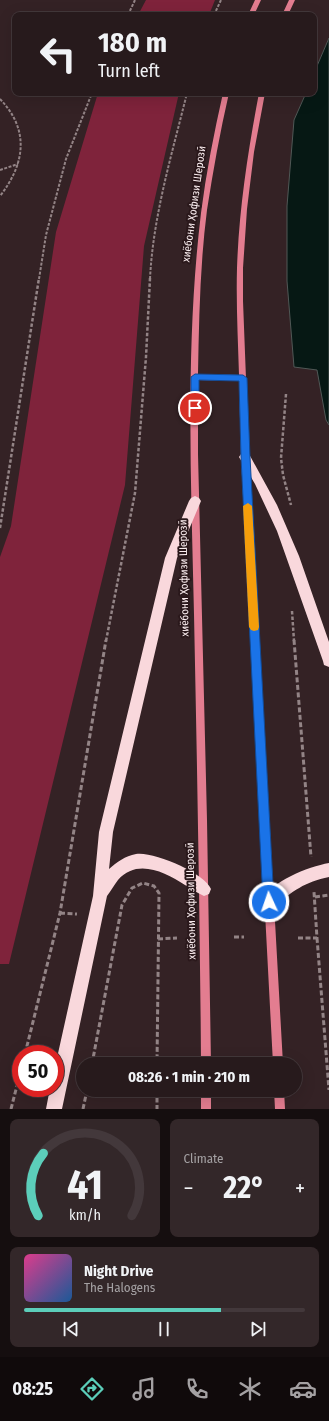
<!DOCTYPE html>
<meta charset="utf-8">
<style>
:root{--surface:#271a1c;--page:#332729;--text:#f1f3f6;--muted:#a4a1a3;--line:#43383b;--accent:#5cceba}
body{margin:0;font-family:"Fira Sans Condensed",sans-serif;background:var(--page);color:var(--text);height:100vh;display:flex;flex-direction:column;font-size:15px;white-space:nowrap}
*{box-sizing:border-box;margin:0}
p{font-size:13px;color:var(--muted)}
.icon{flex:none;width:22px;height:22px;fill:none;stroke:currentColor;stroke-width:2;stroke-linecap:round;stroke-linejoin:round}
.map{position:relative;height:1109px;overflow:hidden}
.sheet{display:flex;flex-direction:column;gap:10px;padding:10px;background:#150e0f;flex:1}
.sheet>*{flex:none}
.top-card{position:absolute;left:12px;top:12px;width:305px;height:84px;border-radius:8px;box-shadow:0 4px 16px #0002,0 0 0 1px var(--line);background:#271a1c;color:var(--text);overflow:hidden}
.speed{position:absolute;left:12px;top:1045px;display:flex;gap:8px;font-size:20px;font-weight:700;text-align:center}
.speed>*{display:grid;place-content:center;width:52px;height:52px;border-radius:50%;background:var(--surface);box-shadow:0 4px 16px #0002,0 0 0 1px var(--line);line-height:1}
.speed .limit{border:6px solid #d22;background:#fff;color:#111}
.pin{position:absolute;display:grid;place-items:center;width:34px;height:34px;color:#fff;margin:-17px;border:2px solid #fff;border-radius:50%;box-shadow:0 1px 4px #0007}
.me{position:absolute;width:44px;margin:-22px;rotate:357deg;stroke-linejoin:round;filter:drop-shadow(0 0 3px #0008)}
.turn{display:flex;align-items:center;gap:14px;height:84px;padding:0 20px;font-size:18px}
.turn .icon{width:52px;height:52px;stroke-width:2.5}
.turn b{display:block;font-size:28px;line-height:34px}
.big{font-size:30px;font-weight:700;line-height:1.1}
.sheet .card{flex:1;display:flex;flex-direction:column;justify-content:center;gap:6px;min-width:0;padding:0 14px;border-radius:8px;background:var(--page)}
.sheet .dial{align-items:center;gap:0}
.dial svg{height:104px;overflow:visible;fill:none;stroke:var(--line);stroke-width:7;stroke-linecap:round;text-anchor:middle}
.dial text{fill:var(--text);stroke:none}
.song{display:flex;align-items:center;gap:12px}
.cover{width:48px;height:48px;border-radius:6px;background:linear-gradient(135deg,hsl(330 70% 55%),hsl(210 70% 35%))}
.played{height:4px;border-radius:2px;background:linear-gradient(90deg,var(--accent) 70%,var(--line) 70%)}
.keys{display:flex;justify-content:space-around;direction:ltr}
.heat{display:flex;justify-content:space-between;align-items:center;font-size:22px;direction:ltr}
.sheet .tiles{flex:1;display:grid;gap:10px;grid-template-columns:1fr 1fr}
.card:last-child{grid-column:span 2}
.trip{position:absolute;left:76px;top:1057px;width:226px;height:40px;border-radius:20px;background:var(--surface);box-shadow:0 4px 16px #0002,0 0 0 1px var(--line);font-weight:700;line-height:40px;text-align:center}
.tabs{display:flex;height:64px;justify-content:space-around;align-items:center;background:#100a0b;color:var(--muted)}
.tabs .icon{width:28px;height:28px}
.tabs .selected{color:var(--accent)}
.tabs b{font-size:18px;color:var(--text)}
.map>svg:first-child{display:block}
.green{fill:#7f233b}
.water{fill:#061814;stroke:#505856}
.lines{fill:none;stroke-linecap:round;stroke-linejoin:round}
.path-far2{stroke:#938486;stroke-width:2;stroke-dasharray:3 1.5;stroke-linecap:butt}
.path-far1{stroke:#938486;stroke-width:2.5;stroke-dasharray:3.5 2;stroke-linecap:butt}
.path{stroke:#938486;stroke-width:3;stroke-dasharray:5 2.5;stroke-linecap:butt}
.secondary{fill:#e37d90;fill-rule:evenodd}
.highway{fill:#f9d8dc;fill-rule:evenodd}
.route{fill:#1a73e8;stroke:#114b97}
.slow{fill:#f59e0b}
.labels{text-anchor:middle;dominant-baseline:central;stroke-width:4;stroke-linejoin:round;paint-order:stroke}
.street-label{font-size:11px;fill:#fceff1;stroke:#2a181b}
</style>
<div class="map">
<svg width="329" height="1109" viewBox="0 0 329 1109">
<rect width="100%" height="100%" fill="#342225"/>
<!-- green -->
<path class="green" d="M146,0H215L209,15H138Z
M98,93H179L144,246L125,485L9,964H0V557L11,526L56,232Z"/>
<!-- water -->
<path class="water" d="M329,38V425L326,420L317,370L294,367L287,281V206L294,120L306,93H314V73Z"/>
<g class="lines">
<!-- path-far2 -->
<path class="path-far2" d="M128,15L135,0
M214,15L221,0
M0,99C30,130 25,164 0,196
M0,170L18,164
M39,279L46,235L66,159L92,93
M150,279C153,216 172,154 187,93"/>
<!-- path-far1 -->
<path class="path-far1" d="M286,394L281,458L283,475L291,505
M0,528L39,278
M292,611L294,641
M106,641L135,493L146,357L150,278"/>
<!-- path -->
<path class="path" d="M294,640L311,857
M315,897L329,895
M60,913L77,914
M234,937H244
M298,938H317L314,892
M317,938L329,1090
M158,939L177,938
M25,1054L60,913L106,640
M92,1064L122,905L132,888L143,883L154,886L159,893L157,1064
M157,1090V1109
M11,1109L21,1070
M83,1109L87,1090"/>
<!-- secondary -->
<path class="secondary" d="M255,0H261L254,15H248Z
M289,0H295L288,15H282Z
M223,93H229C220,132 213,171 207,210C200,264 199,320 198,374L239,375C238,340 236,304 237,268C239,209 248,151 259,93H265L254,152L247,209L243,268V301L249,457L283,1064H273L241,457L239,381L198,380V454L207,820L211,1064H201C200,914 197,764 194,614C191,480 185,346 201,213C206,173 214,133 223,93Z
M201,1090H211V1109H201Z
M274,1090H284L285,1109H275Z"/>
<!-- highway -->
<path class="highway" d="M245,453L249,454L277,505L299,556L329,642V667L324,665L323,661L277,531L255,484L239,457L241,454Z
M195,496L199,498L201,501L177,558L113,832L109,869C117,862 125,856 136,854C153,851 205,873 211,889L209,894L204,896C197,893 192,889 185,885C165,872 137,858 118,880C114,885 111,891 107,896L62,1109H46L50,1088H55V1067L93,896L99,832L165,558L189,501L191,498Z
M329,863V877C305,882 292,891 274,907L269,909L264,907L262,902C270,881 308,867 329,863Z"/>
</g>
<!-- route -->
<path class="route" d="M195,374L243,375L247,378L250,457L274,902L273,906L269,908L265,906L263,902L241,457L239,381L199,380V408L195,411L191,408V377Z"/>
<!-- slow -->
<path class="slow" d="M248,503L252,506L259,627L258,630L254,631L251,630L249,627L243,506Z"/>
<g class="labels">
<!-- street labels -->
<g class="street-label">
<text transform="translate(194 204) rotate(-82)">хиёбони Ҳофизи Шерозӣ</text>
<text transform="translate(184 578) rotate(-91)">хиёбони Ҳофизи Шерозӣ</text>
<text transform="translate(191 901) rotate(-91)">хиёбони Ҳофизи Шерозӣ</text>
</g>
</g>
</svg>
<div class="speed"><div class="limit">50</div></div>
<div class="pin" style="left:195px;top:408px;background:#d93025"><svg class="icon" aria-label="arrive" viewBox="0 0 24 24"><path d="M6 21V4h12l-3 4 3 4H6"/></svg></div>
<svg class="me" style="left:269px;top:902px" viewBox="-20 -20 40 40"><circle r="17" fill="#1a73e8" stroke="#fff" stroke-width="3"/><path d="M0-11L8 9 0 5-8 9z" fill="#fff"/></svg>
<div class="trip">08:26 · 1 min · 210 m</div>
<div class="top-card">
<div class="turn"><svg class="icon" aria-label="left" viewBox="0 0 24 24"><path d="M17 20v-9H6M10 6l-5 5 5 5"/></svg><div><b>180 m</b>Turn left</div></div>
</div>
</div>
<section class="sheet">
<div class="tiles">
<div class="card dial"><svg viewBox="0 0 100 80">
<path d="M14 69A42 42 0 1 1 86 69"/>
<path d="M14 69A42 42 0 0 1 18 21" stroke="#5cceba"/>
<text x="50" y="56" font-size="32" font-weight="700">41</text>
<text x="50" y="72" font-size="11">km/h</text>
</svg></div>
<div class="card"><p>Climate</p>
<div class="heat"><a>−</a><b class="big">22°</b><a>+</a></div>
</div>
<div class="card">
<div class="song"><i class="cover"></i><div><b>Night Drive</b><p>The Halogens</p></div></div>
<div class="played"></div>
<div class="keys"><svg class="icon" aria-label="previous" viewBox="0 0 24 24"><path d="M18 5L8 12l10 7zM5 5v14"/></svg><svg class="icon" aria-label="pause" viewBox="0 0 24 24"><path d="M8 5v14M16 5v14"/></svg><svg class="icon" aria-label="next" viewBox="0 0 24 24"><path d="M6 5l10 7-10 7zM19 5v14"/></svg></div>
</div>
</div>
</section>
<nav class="tabs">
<b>08:25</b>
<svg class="icon selected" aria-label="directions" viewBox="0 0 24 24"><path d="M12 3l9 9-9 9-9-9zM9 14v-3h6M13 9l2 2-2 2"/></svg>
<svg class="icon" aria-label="music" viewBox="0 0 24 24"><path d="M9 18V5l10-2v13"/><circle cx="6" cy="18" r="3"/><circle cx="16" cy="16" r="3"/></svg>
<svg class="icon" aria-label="phone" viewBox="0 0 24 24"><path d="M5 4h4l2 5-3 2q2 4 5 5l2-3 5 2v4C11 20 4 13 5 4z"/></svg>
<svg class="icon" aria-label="climate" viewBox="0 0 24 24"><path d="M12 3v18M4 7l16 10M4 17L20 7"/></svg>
<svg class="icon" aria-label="car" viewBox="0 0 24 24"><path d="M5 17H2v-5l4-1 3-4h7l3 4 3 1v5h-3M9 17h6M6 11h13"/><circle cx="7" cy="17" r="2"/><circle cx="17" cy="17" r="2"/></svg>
</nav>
